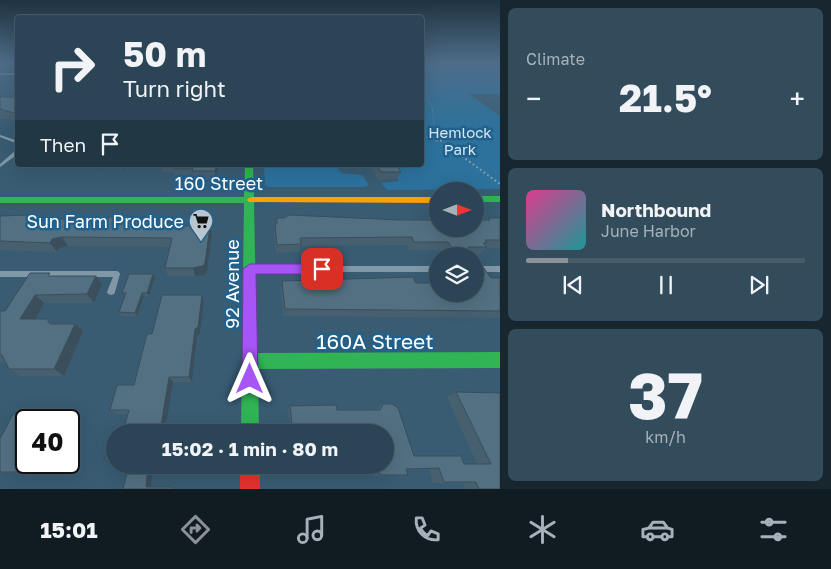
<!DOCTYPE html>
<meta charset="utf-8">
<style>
:root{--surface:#2b4556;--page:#334c5c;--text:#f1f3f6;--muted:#a6b1b9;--line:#475d6c;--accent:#8c9099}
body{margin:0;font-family:"Golos Text",sans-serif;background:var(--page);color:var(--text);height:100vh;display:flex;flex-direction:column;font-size:19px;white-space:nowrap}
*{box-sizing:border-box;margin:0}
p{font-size:16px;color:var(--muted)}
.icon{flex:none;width:28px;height:28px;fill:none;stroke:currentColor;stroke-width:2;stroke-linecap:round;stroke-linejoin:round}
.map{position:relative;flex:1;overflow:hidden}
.side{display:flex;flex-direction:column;gap:8px;padding:8px;background:#18262f;width:331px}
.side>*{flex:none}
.guide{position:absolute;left:15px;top:15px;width:409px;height:152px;border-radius:5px;box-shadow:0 5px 20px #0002,0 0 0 1px var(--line);background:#2b4556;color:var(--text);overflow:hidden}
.needle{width:32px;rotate:90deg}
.buttons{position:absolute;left:429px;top:182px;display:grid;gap:10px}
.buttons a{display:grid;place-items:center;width:55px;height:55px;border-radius:50%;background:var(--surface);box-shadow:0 5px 20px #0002,0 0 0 1px var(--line);font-size:25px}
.speed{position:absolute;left:15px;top:409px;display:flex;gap:10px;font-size:25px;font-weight:700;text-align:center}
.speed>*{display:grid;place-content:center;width:65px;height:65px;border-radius:50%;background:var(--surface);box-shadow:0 5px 20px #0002,0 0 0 1px var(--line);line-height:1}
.speed .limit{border:2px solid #111;border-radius:8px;background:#fff;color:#111}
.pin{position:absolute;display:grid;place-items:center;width:42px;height:42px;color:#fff;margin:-21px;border-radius:10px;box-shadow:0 2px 8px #0006}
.me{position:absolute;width:55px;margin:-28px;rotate:0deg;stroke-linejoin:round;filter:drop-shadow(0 0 4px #0008)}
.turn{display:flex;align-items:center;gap:18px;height:105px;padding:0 25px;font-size:22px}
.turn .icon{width:65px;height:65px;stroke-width:2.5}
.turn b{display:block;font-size:35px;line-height:42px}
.then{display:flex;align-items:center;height:48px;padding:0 25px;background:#0003;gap:10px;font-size:19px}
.big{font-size:38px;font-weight:700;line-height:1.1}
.side .widget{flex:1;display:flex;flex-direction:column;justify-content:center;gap:8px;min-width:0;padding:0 18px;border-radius:8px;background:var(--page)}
.side .dial{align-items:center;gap:0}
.dial b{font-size:65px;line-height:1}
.song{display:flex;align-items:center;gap:15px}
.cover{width:60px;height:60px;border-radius:8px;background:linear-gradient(135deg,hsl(330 70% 55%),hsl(180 70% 35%))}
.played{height:5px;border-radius:2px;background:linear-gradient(90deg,var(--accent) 15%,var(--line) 15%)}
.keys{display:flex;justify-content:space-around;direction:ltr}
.heat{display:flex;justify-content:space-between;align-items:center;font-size:28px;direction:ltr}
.trip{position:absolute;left:106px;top:424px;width:288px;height:50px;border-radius:25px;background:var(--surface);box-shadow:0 5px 20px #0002,0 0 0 1px var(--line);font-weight:700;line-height:50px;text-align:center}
.dock{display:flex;height:80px;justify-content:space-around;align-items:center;background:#111c22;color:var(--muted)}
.dock .icon{width:35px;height:35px}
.dock .active{color:var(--accent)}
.dock b{font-size:22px;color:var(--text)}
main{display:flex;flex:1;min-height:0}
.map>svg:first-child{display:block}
.green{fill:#2c729d}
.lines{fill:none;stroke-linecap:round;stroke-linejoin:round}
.path-far1{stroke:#8098a7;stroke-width:1;stroke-dasharray:1 2;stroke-linecap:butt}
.path{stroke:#8098a7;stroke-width:2;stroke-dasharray:2 2.5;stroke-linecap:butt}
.lane{fill:#8098a7;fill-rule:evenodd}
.fast{fill:#30b455;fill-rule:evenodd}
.slow{fill:#ff9f0a;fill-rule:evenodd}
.jam{fill:#e5322d;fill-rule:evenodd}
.wall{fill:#476070}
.shaded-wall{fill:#3a4e5b}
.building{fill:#537082;stroke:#3a4e5b}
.route{fill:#a855f7;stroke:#6d37a1}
.labels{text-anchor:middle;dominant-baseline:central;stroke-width:5;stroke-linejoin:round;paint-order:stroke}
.far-park-label{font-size:15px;fill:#d2eaf8;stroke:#21618b}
.street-label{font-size:18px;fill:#fff;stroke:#21618b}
.poi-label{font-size:18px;fill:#fff;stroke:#21618b;text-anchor:end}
.near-street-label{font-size:21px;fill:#fff;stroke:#21618b}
</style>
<main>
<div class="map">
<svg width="500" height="489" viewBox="0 0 500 489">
<rect width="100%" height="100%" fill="#395c73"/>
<!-- green -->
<path class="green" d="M421,62H500V94H469L500,116V189L387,190L381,183L399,181L389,165H421Z
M264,165H357L338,167V169L341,173L362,175L369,185L365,187H269L265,185Z"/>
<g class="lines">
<!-- path-far1 -->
<path class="path-far1" d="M421,62L484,64
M478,62L500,73
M421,94L432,106L434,122L429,128L434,136L442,142
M421,135L438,141"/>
<!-- path -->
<path class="path" d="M436,140L438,141
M440,140L500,184"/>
<!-- lane -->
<path class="lane" d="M9,62H11L0,68V66Z
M0,73H18V75H0Z
M0,135L18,141V144L0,137Z
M16,150H18V154L0,167V164Z
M251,266H438V272H251L249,271L248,269L249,267Z
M475,266H500V272H475Z
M0,271H117L119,272L120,274L115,292L114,294L111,295L108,294L107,292L113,277H0Z"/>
<!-- fast -->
<path class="fast" d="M245,165H253L254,197L257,200L254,203L257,353L500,352V368L258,369L259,432H241L244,203H0V197H244Z
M475,196H500V202H475Z"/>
<!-- slow -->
<path class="slow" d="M252,197H438V203L249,202L247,200L249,198Z"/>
<!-- jam -->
<path class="jam" d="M240,465H260V489H240Z"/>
</g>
<!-- wall -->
<path class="wall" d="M18,62V70H6L2,63Z
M0,97H18V122L8,119H0Z
M18,123V131L13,124Z
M81,165H134L123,169L82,167Z
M160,165H218V166L216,179H194L193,176H175L174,172H162Z
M371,165H396L401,172L397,179L378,180L371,167Z
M0,216L67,221H93L156,217L157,221L165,226H210L212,235L207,271L204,275L195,276H168L165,268L170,247L68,246L59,248L57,252L0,250Z
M277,218L401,220H487L488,218H500V248H486L479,255H474L475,256H446L442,250H409L407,245L301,246L299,252L276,253L274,232L275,224H276Z
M475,256L491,278H500V318L283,316L281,288L282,281L416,283L475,294Z
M153,274L155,278L149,296H144L137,316H121L119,312L125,296L122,293Z
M54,276H96L102,284L94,303H44L35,319H47L53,324H75L83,331L64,376H21L9,369L5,362H0V311H5Z
M204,302L200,333L197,336L192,382H173L128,414H116L110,410L134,385L152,334Z
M456,392L500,393V489H466L463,483H433L429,469L406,470L408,475L399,476H373L370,465H385V432H291L288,410L290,406L337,410H376L377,408L383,404L414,456L464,464H477L447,397Z
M13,414H60L70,418L69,420H26V462H46L42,473H0V439Z"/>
<!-- shaded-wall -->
<path class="shaded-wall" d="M122,165H134L123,169Z
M216,165H218V166L216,179L215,171Z
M43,215L50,224L40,219Z
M210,226L212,235L207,271L204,275L195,276L193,268Z
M62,237L68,246L59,248L57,252L50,243L52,239Z
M153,274L155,278L149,296L147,293Z
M96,276L102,284L94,303L87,294Z
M142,293L144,296L137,316L135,313Z
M35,295L44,303L31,327L20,319Z
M202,295L204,302L200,333L197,336L192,382L189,377L195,329Z
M75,324L83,331L64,376L54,369Z
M169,377L173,382L165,432H160Z
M60,414L70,418L69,420H58Z
M34,462H46L42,473L30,472Z
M148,465H153L151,487H146Z"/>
<!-- building -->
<path class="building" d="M4,62H18V63H2Z
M0,97H18V114L0,109Z
M174,165H216L215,171H192L193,168H173Z
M377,165H396L401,172H381Z
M29,215H43L40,219H65L64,221H93L108,219L109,217H156L155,221H164L162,226H210L205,263L203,266L193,268H165L172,238L62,237L52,239L50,243L0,241V216Z
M289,215L401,220H438V229H475V220H490L488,218H500V240H485L487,243H483L487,247H468L475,256H458L448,242H414L412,237L300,238L301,244L277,245L275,224H277V218H284Z
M475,256L491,278H500V311L285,309L282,281L413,277L416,283H438V294H475V283H476L475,281Z
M30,273H50L48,276H96L87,294L35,295L20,319H47L50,324H75L54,369H9L2,355H0V311H5Z
M129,274H153L147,293H142L135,313L119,312L126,293H122Z
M162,295H202L198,327L195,329L189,377H169L160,432H123L129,410H110L117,385H134L147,334H152Z
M456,392L500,393V489H479L476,482H444L439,468L406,469L408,475H380L377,465H385V432H293L290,406L336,405L337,410H380L383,404H392L398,408L414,456H461L464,464H491Z
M13,414H60L58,420H26V462H34L30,472H0V439Z
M113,434H115V460H105Z
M117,465H148L146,487H173V489H123L129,465L117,466Z"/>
<!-- sky -->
<linearGradient id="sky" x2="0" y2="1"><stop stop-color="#1f333f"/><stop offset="0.48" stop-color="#4e6c88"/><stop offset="1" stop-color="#4e6c88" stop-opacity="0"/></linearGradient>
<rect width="500" height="130" fill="url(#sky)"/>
<!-- route -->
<path class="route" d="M250,264H322L328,269L322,274H256L258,379L256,385L250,387L244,385L242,379L243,269Z"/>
<!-- icons -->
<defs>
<symbol id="supermarket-pin" viewBox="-11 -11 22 30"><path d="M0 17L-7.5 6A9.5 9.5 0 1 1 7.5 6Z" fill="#bac6ce" stroke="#21618b"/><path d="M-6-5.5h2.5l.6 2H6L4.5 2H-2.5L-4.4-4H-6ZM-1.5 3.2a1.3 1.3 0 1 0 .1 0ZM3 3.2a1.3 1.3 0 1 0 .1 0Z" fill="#111"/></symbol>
</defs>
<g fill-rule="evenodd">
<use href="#supermarket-pin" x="187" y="207" width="28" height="38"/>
</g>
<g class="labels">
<!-- far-park labels -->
<g class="far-park-label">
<text x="460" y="132">Hemlock<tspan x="460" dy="17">Park</tspan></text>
</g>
<!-- street labels -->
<g class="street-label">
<text x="219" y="183">160 Street</text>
<text transform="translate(232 284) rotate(-90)">92 Avenue</text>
</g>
<!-- poi labels -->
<g class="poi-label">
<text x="184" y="221">Sun Farm Produce</text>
</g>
<!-- near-street labels -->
<g class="near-street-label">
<text x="375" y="341">160A Street</text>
</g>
</g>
</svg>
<div class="buttons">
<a><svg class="needle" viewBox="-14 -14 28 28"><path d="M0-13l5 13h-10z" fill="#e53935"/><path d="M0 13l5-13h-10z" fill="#a6b1b9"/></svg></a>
<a><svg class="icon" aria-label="layers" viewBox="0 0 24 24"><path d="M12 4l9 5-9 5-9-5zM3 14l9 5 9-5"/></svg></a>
</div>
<div class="speed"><div class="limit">40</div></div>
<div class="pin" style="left:322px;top:269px;background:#d93025"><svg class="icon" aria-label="arrive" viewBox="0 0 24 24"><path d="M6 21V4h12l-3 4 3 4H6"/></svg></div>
<svg class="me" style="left:250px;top:379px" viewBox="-20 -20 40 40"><path d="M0-17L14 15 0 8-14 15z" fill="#a855f7" stroke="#fff" stroke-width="4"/></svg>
<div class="trip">15:02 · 1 min · 80 m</div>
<div class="guide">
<div class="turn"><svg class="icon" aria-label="right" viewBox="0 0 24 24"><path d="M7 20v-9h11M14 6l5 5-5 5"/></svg><div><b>50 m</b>Turn right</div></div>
<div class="then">Then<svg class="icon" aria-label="arrive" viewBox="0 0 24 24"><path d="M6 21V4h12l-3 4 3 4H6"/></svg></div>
</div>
</div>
<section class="side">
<div class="widget"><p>Climate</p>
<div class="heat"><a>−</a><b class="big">21.5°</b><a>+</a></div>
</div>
<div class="widget">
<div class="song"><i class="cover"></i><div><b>Northbound</b><p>June Harbor</p></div></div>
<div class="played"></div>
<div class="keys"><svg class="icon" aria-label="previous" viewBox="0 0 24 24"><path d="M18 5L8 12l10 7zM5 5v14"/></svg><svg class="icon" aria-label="pause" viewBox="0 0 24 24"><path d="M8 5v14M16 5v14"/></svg><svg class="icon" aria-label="next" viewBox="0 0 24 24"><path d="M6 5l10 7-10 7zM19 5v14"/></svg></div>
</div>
<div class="widget dial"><b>37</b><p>km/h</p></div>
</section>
</main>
<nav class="dock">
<b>15:01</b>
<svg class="icon active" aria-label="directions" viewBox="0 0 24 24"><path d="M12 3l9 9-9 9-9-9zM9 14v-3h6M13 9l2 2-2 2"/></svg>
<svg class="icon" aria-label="music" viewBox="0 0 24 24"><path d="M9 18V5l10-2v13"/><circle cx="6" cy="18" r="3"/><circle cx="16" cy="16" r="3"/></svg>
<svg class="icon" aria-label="phone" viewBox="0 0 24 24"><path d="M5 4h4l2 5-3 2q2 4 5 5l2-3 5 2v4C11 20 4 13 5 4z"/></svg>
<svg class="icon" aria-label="climate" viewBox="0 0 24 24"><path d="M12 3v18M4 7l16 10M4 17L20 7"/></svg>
<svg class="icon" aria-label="car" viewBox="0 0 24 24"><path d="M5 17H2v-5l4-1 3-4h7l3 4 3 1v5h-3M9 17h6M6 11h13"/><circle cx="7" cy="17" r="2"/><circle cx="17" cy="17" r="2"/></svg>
<svg class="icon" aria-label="filters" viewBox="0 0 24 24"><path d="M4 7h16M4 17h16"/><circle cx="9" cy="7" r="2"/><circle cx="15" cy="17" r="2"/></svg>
</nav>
